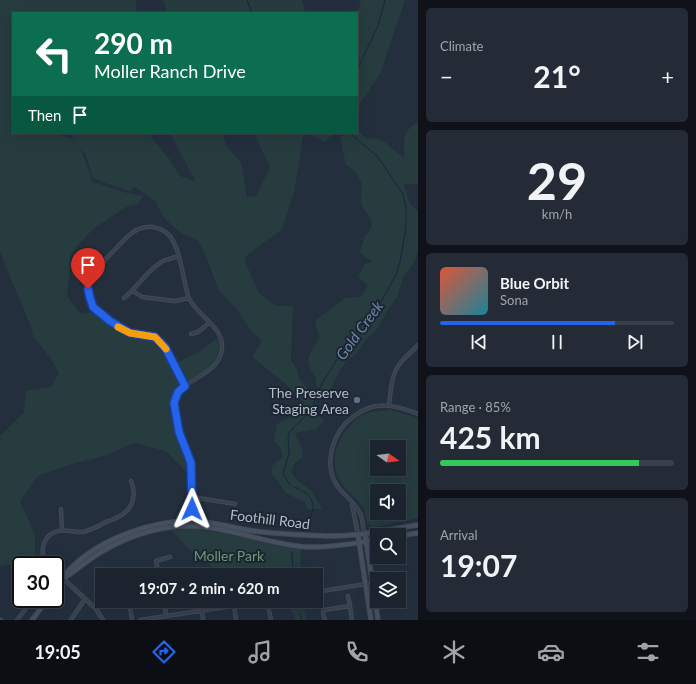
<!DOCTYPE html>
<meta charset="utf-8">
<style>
:root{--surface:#1b232e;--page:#242b36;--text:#f1f3f6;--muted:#a0a4aa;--line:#39404a;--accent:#2563eb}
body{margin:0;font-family:Lato,sans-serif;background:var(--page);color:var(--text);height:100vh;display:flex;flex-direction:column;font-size:15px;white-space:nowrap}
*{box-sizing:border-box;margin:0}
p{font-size:13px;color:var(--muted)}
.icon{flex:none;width:22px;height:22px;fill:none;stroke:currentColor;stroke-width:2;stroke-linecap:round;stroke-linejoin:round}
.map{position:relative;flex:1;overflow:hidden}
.sheet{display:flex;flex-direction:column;gap:8px;padding:8px;background:#0f1319;width:278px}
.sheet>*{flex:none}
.hud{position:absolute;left:12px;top:12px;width:346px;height:122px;border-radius:0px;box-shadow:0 4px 16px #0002,0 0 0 1px var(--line);background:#0b6e4f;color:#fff;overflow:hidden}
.needle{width:26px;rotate:105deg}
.tools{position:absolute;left:370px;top:440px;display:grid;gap:8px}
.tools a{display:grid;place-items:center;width:36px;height:36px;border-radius:0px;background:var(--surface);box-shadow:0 4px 16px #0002,0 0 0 1px var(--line);font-size:20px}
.speed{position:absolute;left:12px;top:556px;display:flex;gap:8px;font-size:20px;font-weight:700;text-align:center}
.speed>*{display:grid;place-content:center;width:52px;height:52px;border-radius:50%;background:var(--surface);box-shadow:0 4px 16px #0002,0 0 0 1px var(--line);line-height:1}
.speed .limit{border:2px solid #111;border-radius:6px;background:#fff;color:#111}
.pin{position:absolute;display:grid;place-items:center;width:34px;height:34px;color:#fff;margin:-41px -17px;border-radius:50% 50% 50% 0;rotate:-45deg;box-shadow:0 0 4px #0007}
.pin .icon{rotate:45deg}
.me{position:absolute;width:44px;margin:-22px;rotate:1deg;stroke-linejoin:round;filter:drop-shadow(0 0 3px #0008)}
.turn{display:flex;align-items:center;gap:14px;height:84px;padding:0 16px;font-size:18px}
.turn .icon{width:52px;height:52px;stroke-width:2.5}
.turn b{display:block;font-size:28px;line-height:34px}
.then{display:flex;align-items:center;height:38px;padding:0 16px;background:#0003;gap:8px;font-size:15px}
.big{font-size:30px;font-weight:700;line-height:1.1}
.sheet .card{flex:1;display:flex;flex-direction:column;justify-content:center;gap:6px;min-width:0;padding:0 14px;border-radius:6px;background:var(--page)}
.sheet .dial{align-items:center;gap:0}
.dial b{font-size:52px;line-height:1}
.song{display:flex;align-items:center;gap:12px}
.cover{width:48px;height:48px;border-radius:6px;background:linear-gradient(135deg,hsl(10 70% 55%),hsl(190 70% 35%))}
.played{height:4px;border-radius:2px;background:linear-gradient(90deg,var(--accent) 75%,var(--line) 75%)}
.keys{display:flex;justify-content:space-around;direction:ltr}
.heat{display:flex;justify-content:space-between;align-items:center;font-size:22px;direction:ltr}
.charge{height:6px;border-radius:3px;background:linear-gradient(90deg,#34c759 85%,var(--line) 0)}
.trip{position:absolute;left:95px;top:568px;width:228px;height:40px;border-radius:0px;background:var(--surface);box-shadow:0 4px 16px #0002,0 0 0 1px var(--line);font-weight:700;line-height:40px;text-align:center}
.menu{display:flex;height:64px;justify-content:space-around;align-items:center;background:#0b0e12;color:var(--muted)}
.menu .icon{width:28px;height:28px}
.menu .active{color:var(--accent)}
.menu b{font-size:18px;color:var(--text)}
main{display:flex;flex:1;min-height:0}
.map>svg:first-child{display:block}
.green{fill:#263c3f;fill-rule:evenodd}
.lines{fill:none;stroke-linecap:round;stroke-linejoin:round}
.stream{stroke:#17263c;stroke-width:1}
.minor-casing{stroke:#414a57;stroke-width:4.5}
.secondary-casing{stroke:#414a57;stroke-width:5.5}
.minor{stroke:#38414e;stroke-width:2.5}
.secondary{stroke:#465061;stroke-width:3.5}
.route-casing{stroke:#184099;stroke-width:10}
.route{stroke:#2563eb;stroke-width:7}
.slow{stroke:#f59e0b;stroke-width:7}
.service-dot{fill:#5c6f8a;stroke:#1d2633;stroke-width:1.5}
.labels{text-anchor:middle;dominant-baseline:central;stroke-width:4;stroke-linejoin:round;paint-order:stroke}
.poi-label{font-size:14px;fill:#b4bcc9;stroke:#1d2633;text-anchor:end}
.street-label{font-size:14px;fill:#b4bcc9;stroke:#1d2633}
.park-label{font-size:14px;fill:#6b9a76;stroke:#1d2633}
.water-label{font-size:15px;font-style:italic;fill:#6d86a8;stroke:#1d2633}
</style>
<main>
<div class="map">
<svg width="418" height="620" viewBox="0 0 418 620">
<rect width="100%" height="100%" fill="#242f3e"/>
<!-- green -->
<path class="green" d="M0,0H136L137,13H13V133H62L58,135L74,139L72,136L66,133H148L170,160L180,176L195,181L170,133H223L226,145L241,163L247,197L256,196L270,167L254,133H334L325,142L309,134L303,136L294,192L282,229L246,256L245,262L259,293L277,306H293L291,360L296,368L300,380L307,388L316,403V413L324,421L316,429L295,433L301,446L303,457L294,464L291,472L298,481L312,491L322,509H307L305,502L286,493L278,481L271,474L272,466L283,457L280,448L274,441L277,424L299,413L304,403L286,384L252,357L262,341L251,331L239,312L219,291L204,251L198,241L183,234L171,225L163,216L155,201L135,187L128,191L108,184L93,178L86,155L80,147L93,182L123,192L143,196L138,204L126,207L93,229L71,253L67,296L80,314L94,312L115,328L126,335L152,339L163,346L181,385C170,398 172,407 175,423C176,428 177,434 178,439C183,452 189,459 190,474H188L166,451L134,443L104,456L72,464L38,476L20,501L35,535V555L14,564L0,566V436L24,412L26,391L51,387L59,373L51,359L33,336L31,327L0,252Z
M163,0H302L305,10L302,13H200L167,11Z
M361,0H405L380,74L357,108V15Z
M418,122V184H404L410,204L418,211V251L415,261L403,278L397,297L387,311L379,327L367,339L355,355L348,359L339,372L330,391L325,398L316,385V377C302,360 310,354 320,337L315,325L316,320L345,298L360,297L368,285L358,277L365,264L372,262L360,252L365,236L372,228L371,219L363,208L361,200L362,184L355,171L346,165L340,138C344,133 356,130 361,133C362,135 364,137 365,138C369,139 374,138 378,139C388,142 395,152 404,158C405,139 400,133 418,122Z
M218,338C223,363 207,369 189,381H186L182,376L176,363L197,353Z
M390,410L418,418V518L375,527C362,524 368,517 363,508C357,497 343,489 338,477C329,456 341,431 358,418C366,411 379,411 390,410ZM377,447H399V469H377ZM377,491H399V513H377Z
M189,528L217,532L289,548L301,549L300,575H220L210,565L188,549L172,530Z
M302,601L307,620H296L287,602Z"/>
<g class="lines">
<!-- stream -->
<path class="stream" d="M247,0L252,13
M357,70L378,26L385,0
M290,485L283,474L289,454L288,437L290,431L310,412L322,383L350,339L379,305L396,275L400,262L406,228V208L403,194L377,156L350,133
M294,487C298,489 305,491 308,495C319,507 309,520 303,531
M292,552L293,575
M300,614L302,620"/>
<defs>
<path id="minor" d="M133,291L142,297L175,301L189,298
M124,298C138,287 148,269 163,261C168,259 173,258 178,256
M191,334L198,332L209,323
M185,386C177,372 169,345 155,337C148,333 137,336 129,333C119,329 111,322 103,316C68,288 106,260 126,238C137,227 150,223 164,231C181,240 182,281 189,298C196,315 223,326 222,347C221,377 181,376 175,402C174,405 175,410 176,414C177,423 179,434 183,443C186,449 190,455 191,462C192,467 192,473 192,478C192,494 191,510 192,526
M389,405C391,389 391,373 402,361C407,355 413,351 418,345
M192,497L235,504
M352,504L358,535
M61,509L62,530
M364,534C363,527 363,519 360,513C355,502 342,494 336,484C323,461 334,430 354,416C375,400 396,405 418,414
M48,565C39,555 42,537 55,532C64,528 74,533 83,532C91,530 99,526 106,522C112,520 118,518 123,514C134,507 136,492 131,481
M55,571L96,609L103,620
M159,575L156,561L170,557
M316,592L372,583
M348,596L350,606
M129,601L132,620
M164,601L166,615
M201,601L203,620
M267,601L271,620
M234,605L236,620
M0,620H1
M17,620L33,599
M71,620L72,618L85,599
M140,620L265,601
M325,620L323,613L324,610L350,606L352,620"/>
<path id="secondary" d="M365,534L378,620
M358,535L371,620
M399,536L418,533
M66,577C76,570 87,561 98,554C131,533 172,521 212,528C244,533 275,545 307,547C330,548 355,543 377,540
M55,590C61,582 66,572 73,566C103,538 153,520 193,521C211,521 228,527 247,530C273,534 301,535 328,536C359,537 388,529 418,525
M32,620L48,599"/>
</defs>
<!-- minor casing -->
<use href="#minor" class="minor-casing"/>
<!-- secondary casing -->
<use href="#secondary" class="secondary-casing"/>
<!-- minor -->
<use href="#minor" class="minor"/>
<!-- secondary -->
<use href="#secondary" class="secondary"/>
</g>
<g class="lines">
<defs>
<path id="route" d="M88,289L90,298L93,307L110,321L130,333L155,337L165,347L185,386L178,392L174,403L179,432L191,463L192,509"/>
</defs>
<!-- route casing -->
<use href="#route" class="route-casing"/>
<!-- route -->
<use href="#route" class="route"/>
<!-- slow -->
<path class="slow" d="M118,327L130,333L155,337L166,349"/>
</g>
<!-- markers -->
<circle class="service-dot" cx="357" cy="400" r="4"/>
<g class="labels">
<!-- poi labels -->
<g class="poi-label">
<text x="349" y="392">The Preserve<tspan x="349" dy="16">Staging Area</tspan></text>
</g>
<!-- street labels -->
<g class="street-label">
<text transform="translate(270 519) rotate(7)">Foothill Road</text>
</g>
<!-- park labels -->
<g class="park-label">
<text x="229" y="555">Moller Park</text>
</g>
<!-- water labels -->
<g class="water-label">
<text transform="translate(359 330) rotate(-54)">Gold Creek</text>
</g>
</g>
</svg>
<div class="tools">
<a><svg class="needle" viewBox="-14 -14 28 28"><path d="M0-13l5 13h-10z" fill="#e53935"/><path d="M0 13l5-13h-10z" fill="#a0a4aa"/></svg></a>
<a><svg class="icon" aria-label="sound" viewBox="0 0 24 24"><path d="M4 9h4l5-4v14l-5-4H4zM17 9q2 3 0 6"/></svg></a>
<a><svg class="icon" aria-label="search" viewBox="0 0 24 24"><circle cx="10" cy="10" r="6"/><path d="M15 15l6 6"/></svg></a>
<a><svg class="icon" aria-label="layers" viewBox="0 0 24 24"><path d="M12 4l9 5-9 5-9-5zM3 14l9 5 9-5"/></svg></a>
</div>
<div class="speed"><div class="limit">30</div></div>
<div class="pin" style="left:88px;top:289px;background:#d93025"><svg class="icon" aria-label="arrive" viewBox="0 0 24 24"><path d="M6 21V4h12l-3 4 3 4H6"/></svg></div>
<svg class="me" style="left:192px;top:509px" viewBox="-20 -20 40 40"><path d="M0-17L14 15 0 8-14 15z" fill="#2563eb" stroke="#fff" stroke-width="4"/></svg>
<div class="trip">19:07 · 2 min · 620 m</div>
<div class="hud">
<div class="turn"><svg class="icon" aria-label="left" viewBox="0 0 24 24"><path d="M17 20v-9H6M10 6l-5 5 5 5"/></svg><div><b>290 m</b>Moller Ranch Drive</div></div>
<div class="then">Then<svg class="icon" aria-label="arrive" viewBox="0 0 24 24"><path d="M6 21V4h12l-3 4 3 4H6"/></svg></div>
</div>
</div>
<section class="sheet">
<div class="card"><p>Climate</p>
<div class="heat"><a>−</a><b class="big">21°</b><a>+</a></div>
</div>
<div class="card dial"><b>29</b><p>km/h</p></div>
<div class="card">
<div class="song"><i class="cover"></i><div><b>Blue Orbit</b><p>Sona</p></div></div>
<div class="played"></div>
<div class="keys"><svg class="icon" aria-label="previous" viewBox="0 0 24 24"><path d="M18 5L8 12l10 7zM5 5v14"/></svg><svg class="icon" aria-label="pause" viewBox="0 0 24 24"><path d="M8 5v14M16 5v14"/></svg><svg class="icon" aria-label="next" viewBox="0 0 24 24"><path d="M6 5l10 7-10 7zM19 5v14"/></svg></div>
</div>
<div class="card"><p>Range · 85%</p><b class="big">425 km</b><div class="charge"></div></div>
<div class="card"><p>Arrival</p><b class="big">19:07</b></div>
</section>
</main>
<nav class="menu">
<b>19:05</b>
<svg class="icon active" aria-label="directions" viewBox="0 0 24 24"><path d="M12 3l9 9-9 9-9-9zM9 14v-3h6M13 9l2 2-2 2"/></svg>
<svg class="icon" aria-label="music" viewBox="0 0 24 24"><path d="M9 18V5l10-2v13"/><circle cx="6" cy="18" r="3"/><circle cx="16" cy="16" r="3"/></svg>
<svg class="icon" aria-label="phone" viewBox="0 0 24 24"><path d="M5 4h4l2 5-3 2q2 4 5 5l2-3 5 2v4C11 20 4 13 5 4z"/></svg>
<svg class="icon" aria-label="climate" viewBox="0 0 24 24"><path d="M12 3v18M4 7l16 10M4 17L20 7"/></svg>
<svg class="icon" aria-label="car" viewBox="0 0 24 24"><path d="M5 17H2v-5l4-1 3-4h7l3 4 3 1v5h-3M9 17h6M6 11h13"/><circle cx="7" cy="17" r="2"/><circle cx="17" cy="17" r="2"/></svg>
<svg class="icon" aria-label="filters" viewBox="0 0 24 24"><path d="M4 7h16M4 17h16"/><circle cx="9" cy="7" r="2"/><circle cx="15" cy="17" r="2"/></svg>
</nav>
